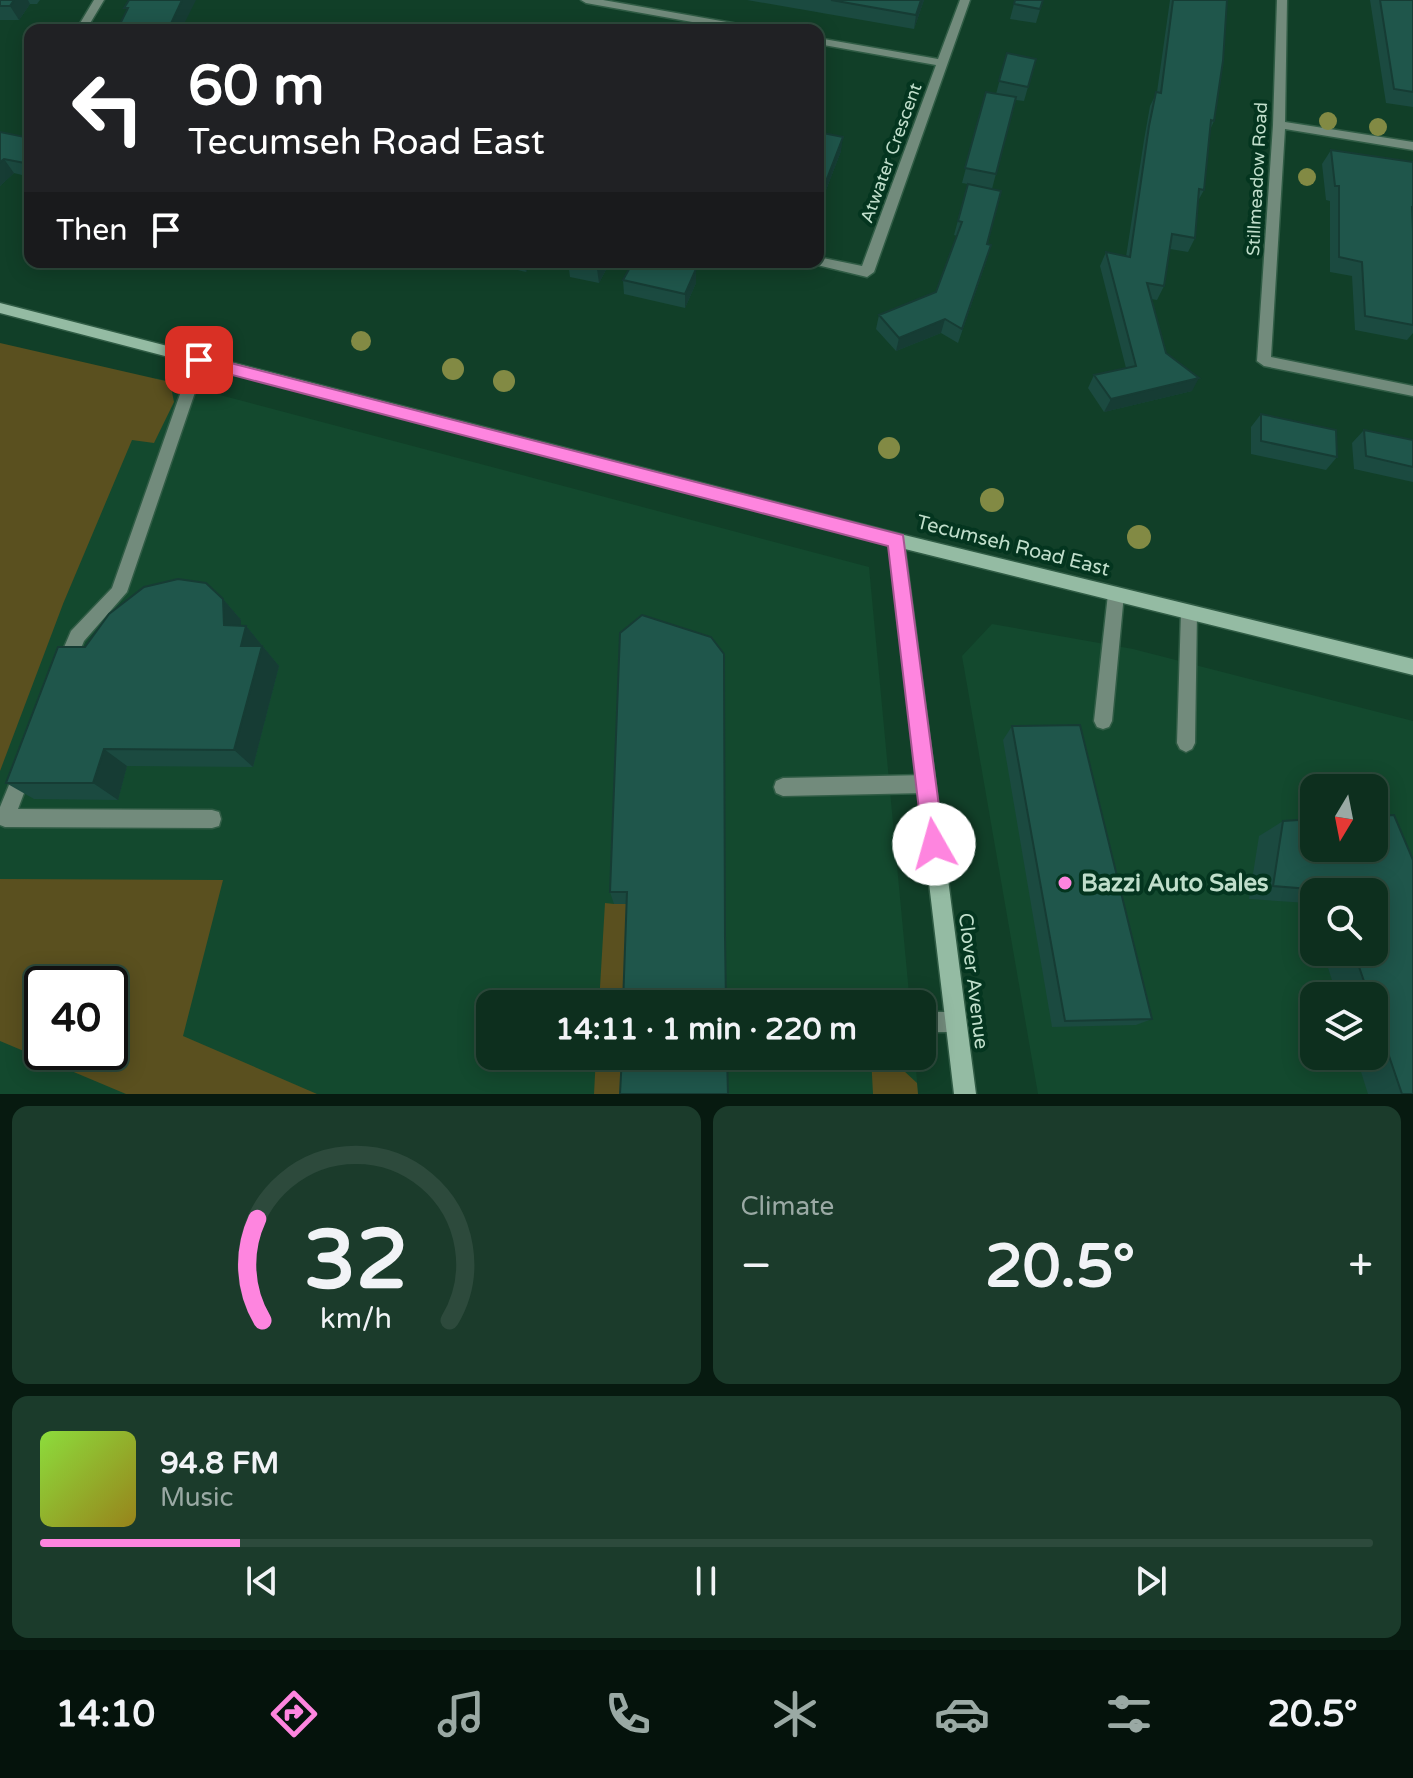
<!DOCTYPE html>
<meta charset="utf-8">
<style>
:root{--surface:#0d2f1e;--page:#1b3b2b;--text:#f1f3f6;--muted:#9aa9a4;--line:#2d4a3c;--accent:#fe85df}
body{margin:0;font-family:"Varela Round",sans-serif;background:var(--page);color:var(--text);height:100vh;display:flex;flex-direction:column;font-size:30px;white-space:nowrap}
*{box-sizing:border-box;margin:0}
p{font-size:26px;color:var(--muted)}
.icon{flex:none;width:44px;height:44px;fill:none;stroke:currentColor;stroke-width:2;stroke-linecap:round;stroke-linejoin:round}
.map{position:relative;height:1094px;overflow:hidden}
.panel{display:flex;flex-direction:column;gap:12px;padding:12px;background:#071a10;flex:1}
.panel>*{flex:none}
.top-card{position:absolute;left:24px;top:24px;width:800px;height:244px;border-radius:16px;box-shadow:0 4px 20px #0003,0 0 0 2px var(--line);background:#202124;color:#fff;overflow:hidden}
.needle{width:52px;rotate:190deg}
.buttons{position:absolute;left:1300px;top:774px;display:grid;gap:16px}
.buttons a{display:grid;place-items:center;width:88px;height:88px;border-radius:16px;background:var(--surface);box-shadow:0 4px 20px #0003,0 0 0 2px var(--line);font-size:40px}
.speed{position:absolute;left:24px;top:966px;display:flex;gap:16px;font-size:40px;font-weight:700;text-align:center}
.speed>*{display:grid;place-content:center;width:104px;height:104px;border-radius:50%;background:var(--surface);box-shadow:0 4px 20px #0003,0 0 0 2px var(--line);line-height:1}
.speed .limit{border:4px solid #111;border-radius:12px;background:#fff;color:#111}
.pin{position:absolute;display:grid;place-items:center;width:68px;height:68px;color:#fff;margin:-34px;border-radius:16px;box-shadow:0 4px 12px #0006}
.me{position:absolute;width:88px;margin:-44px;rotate:353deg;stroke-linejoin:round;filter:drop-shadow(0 0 6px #0008)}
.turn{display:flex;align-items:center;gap:28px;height:168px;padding:0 32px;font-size:36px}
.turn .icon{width:104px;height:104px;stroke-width:2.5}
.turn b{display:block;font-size:56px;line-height:68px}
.then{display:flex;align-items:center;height:76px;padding:0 32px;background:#0003;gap:16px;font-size:30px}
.big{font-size:60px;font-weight:800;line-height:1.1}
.panel .widget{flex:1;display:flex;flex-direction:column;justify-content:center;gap:12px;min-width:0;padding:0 28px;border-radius:16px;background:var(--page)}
.panel .dial{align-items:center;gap:0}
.dial svg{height:208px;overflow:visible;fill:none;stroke:var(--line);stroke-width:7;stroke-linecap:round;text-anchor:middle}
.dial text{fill:var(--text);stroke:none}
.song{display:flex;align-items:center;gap:24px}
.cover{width:96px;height:96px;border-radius:12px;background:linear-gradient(135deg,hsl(90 70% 55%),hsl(50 70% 35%))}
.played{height:8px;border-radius:4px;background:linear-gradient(90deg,var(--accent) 15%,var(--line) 15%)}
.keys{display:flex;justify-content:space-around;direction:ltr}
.heat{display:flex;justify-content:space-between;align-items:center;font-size:44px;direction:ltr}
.panel .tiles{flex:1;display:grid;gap:12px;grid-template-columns:1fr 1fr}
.widget:last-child{grid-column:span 2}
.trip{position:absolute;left:476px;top:990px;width:460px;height:80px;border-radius:16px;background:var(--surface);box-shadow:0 4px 20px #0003,0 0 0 2px var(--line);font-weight:800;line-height:80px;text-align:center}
.tab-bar{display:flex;height:128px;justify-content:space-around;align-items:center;background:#05130c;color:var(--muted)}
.tab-bar .icon{width:56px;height:56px}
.tab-bar .on{color:var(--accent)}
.tab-bar b{font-size:36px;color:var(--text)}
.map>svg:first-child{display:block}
.built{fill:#13492e;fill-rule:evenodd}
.green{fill:#5a501f;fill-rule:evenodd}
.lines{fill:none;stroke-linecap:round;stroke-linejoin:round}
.lane-casing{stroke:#305c45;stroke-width:3}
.street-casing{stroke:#305c45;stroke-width:3}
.secondary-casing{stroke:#305c45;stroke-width:3}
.lane{fill:#728b7c;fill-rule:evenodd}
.street{fill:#728b7c;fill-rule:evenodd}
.secondary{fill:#94bba3;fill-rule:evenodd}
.tree{fill:#828a44}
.wall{fill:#1b4a40}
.shaded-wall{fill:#163c34}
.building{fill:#1f564b;stroke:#163c34;stroke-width:2}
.route{fill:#fe85df;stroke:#a55691;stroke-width:2}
.poi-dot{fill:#fe85df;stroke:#04351f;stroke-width:3}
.labels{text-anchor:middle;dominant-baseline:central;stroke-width:8;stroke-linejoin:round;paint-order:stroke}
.far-street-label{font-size:18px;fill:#c0decb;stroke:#04351f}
.street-label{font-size:20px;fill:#c0decb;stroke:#04351f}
.near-poi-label{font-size:24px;font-weight:bold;fill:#c0decb;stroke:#04351f;text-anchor:start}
</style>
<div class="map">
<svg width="1413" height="1094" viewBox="0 0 1413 1094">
<rect width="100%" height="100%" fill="#113f28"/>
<!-- built -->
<path class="built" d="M156,378L869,567L910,1004H490V1056H915L918,1094H0V756ZM42,984H110V1052H42Z
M992,624L1133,649L1413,721V1094H1038L962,656ZM1314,788H1374V848H1314ZM1314,892H1374V952H1314ZM1314,996H1374V1056H1314Z"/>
<!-- green -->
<path class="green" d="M0,343L170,382L174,402L154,443L132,440L63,604L0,771Z
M0,879L223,880L183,1036L317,1094H126L0,1041ZM42,984H110V1052H42Z
M605,903L614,904H724L627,1004H599Z
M596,1056H626L624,1094H594Z
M871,1056L890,1058L917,1083L918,1094H873Z"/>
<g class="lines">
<defs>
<path id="lane" d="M199,355L206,360L127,592L84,641L71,672L65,674L59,672L56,666L71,631L112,588L192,360Z
M1116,587L1122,589L1124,594L1112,721L1109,727L1103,729L1097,727L1094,721L1108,594L1110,589Z
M1189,605L1195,607L1197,612L1195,743L1192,749L1186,752L1180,749L1177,743L1181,612L1183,607Z
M24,760L30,763L33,769L18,809L212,810L219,812L221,819L219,826L212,828L5,827L0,825V807L18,763Z
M926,775L933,778L935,784L933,790L926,793L783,796L776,793L774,787L776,781L783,778Z
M922,1012H956L963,1015L966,1022L963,1029L956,1032H922Z"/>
<path id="street" d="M94,0H104L86,30H76Z
M581,0H603L755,27L760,30H737L586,3Z
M960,0H970L874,272L867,277L813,264L812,262H818V257L862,266L936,65L818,44V38L938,59Z
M1277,0H1287L1285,122L1413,142V150L1285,129L1271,357L1413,386V396L1264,366L1257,361L1273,125Z"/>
<path id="secondary" d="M0,303L896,533L1413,659V675L905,549L976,1094H954L889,545L0,313Z"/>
</defs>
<!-- lane casing -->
<use href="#lane" class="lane-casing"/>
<!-- street casing -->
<use href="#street" class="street-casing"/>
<!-- secondary casing -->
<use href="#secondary" class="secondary-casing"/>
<!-- lane -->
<use href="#lane" class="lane"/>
<!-- street -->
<use href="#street" class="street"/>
<!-- secondary -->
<use href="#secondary" class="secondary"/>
</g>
<!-- trees -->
<g class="tree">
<circle cx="1328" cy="121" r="9"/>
<circle cx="1378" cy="127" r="9"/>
<circle cx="1307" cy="177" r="9"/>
<circle cx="361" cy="341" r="10"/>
<circle cx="453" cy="369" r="11"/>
<circle cx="504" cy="381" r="11"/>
<circle cx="889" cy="448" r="11"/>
<circle cx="992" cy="500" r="12"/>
<circle cx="1139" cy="537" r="12"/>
</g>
<!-- wall -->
<path class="wall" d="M0,0H40L37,4H30L19,20H0Z
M747,0H924L914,29Z
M1015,0H1043L1036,23L1010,19Z
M1170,0H1227L1214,121L1210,130L1204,190L1198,201L1195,238L1188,252L1170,249L1164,286L1157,300L1151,299L1166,353L1192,391L1104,412L1088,388L1094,375L1126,368L1100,266L1106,252L1126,257L1144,140L1150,106L1157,92Z
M1370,0H1413V107L1386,103Z
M1007,53L1036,59L1024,101L1015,100L992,189L987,259L958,343L941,333L896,351L876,329L879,315L936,292L957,236L954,235L968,184L962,183L986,92L996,94Z
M0,132L30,138V177L14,173L0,186Z
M818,132L841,151L821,203H818Z
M1331,150L1413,162V333L1407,340L1355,330L1352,276L1330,272V201L1326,200L1322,164Z
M483,262H532L526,272Z
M568,262H610L599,283L570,277Z
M623,280L696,283L685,308L624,294Z
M1261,414L1337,457L1326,470L1251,454V427Z
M1364,430L1413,440V482L1354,469L1352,443Z
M223,599L241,620V626H246L279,666L253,767L127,766L118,800L34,799L6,783L85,647Z
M642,615L627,904H614L610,892Z
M1012,726L1152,1019L1136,1025L1052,1027L1003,740Z
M1283,821L1413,860V1094H1368L1356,1056H1374V996H1337L1323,952H1374V892H1314V925L1307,903L1249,899L1259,836Z"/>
<!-- shaded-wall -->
<path class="shaded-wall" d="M14,0H28L30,4L19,20L10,6Z
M182,0H196L181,30H168Z
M921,0H924L914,29L916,15Z
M843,137L841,151L821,203L823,189Z
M4,159L14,173L0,186V162Z
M524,262H532L526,272Z
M601,262H610L599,283L597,269Z
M696,269V283L685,308V294Z
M945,319L941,333L896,351L899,338Z
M1199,378L1192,391L1104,412L1111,399Z
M223,599L241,620V644L246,626L279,666L253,767L234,750L224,625Z
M104,749L127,766L118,800L93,783Z"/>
<!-- building -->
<path class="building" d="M0,0H14L10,6H0Z
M129,0H182L168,30H117L128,8H124Z
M831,0H921L916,15Z
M1015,0H1043L1040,9L1014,4Z
M1173,0H1227L1223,61L1214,121L1211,120L1204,190L1199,189L1195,238L1172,234L1164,286L1147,283L1166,353L1199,378L1111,399L1094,375L1136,366L1106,252L1130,257L1149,126L1156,92L1161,93Z
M1380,0H1413V92L1394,89Z
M1007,53L1036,59L1028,87L999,81Z
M986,92L1016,97L996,174L965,168Z
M0,132L30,138V164L4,159L0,162Z
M818,132L843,137L823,189L818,188Z
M1331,150L1413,162V207H1412L1413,231V325L1365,316L1362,262L1339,257V186H1335Z
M968,184L1001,191L987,244L991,245L962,329L945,319L899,338L879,315L936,292L962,222L958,221Z
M568,262H601L597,269Z
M633,262H665L696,269L685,294L623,280Z
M1261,414L1336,430L1337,457L1261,441Z
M1364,430L1413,440V467L1366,456Z
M178,579L206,583L223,599L224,625L246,626L241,646H262L234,750L104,749L93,783H6L58,647H85L109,614L144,587Z
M642,615L711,637L724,654L725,937L726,1004H623L627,892H610L620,633Z
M1080,725L1152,1019L1065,1021L1012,726Z
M1394,815L1413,860V1094H1402L1374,1012V996H1369L1354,952H1374V892H1334V891L1273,886L1283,821L1314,819V848H1374V816Z
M622,1056H727L728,1094H620Z"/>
<!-- route -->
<path class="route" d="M199,355L903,535L944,844L941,851L934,855L926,851L923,844L888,546L194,365L191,360Z"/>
<!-- markers -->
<circle class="poi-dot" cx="1065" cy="883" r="8"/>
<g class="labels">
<!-- far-street labels -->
<g class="far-street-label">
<text transform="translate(891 153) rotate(-70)">Atwater Crescent</text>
<text transform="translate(1257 179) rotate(-87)">Stillmeadow Road</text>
</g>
<!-- street labels -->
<g class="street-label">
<text transform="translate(1013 546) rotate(14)">Tecumseh Road East</text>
<text transform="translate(973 981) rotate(83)">Clover Avenue</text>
</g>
<!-- near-poi labels -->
<g class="near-poi-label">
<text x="1081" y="883">Bazzi Auto Sales</text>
</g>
</g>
</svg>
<div class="buttons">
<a><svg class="needle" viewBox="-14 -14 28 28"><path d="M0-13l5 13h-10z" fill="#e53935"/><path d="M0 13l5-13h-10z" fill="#9aa9a4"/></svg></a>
<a><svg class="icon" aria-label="search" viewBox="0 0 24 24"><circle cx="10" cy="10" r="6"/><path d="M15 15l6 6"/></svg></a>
<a><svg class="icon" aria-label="layers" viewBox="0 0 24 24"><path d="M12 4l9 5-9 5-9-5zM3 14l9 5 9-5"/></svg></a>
</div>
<div class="speed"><div class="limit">40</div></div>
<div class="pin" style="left:199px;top:360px;background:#d93025"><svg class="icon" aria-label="arrive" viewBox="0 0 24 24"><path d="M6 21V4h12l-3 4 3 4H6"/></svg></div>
<svg class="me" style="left:934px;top:844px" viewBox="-20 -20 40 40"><circle r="19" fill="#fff"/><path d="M0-13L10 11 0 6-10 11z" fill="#fe85df"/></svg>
<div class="trip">14:11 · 1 min · 220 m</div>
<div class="top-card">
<div class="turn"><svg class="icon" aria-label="left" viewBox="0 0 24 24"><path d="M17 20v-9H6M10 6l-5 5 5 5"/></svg><div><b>60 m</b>Tecumseh Road East</div></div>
<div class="then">Then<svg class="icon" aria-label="arrive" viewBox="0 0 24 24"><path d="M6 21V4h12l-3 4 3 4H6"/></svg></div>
</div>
</div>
<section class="panel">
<div class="tiles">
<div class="widget dial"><svg viewBox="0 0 100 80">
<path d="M14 69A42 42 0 1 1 86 69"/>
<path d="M14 69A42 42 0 0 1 12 30" stroke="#fe85df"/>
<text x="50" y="56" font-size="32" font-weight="700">32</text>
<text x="50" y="72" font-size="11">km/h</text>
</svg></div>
<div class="widget"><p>Climate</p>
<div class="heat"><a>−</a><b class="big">20.5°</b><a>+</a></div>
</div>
<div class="widget">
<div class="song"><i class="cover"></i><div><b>94.8 FM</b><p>Music</p></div></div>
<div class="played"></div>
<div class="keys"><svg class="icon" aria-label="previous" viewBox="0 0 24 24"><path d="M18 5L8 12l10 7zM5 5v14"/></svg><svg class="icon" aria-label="pause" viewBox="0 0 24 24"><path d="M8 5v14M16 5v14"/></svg><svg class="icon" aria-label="next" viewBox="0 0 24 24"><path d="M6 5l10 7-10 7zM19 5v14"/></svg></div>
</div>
</div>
</section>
<nav class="tab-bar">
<b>14:10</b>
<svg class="icon on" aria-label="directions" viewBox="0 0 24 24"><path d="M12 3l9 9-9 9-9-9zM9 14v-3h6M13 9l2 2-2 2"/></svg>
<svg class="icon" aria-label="music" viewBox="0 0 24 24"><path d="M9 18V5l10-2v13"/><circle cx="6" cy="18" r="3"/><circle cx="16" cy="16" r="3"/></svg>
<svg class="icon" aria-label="phone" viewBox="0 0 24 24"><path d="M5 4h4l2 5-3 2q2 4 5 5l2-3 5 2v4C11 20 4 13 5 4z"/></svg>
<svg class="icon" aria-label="climate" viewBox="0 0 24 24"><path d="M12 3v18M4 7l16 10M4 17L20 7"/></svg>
<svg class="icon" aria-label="car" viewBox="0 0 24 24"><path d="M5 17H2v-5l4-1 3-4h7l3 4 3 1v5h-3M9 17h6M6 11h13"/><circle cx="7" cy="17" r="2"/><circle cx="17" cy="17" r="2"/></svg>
<svg class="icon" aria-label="filters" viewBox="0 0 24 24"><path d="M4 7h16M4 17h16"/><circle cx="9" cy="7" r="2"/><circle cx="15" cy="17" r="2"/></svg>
<b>20.5°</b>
</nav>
